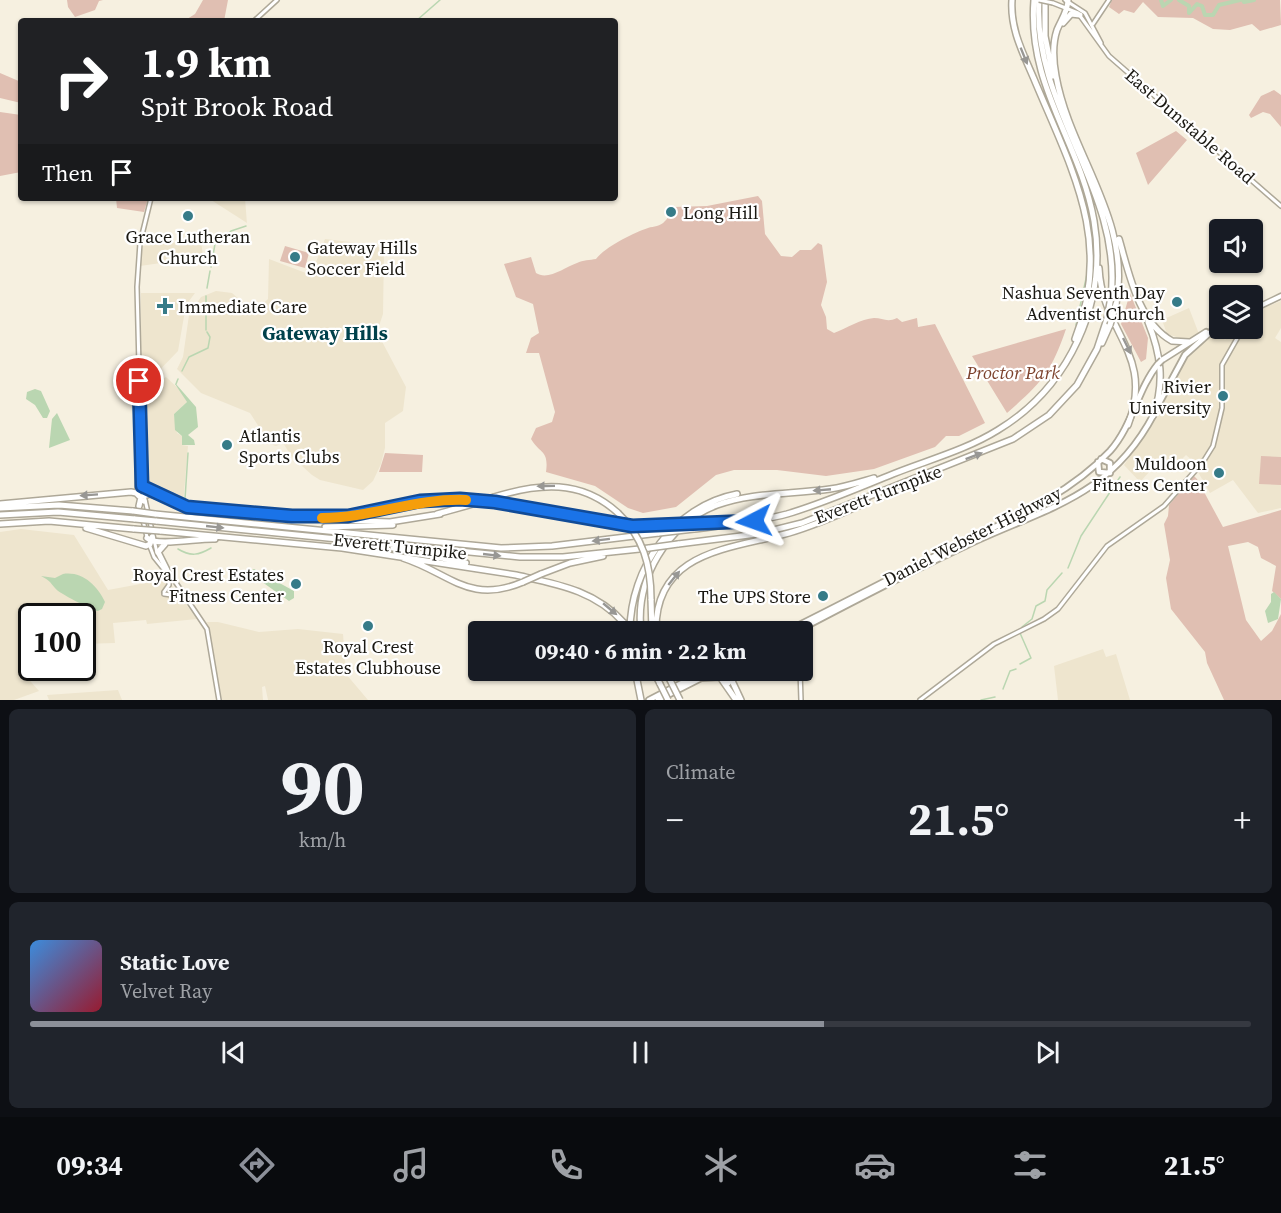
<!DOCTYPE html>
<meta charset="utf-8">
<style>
:root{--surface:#171b24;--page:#20242c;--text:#f1f3f6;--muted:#9ea1a6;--line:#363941;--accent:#8c9099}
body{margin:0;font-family:"Source Serif 4",serif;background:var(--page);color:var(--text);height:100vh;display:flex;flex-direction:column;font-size:22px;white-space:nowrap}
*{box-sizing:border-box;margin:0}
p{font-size:20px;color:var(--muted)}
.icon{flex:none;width:33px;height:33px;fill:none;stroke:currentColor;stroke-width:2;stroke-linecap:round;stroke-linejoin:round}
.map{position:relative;height:700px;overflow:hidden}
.drawer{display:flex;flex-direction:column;gap:9px;padding:9px;background:#0d0f14;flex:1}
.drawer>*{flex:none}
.banner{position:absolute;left:18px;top:18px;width:600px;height:183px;border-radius:6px;box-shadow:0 2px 4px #0004;background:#202124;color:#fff;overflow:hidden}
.buttons{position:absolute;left:1209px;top:219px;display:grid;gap:12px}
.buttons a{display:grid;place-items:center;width:54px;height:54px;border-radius:6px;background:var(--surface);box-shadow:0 2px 4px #0004;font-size:30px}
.speed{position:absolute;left:18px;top:603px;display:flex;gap:12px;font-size:30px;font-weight:700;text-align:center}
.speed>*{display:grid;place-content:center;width:78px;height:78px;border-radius:50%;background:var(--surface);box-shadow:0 2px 4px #0004;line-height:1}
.speed .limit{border:3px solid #111;border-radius:9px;background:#fff;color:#111}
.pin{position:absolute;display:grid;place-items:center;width:51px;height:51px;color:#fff;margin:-26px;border:3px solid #fff;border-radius:50%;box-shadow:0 2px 6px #0007}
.me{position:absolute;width:66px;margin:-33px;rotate:266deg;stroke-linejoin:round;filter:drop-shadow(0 0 4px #0008)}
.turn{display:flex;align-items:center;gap:21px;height:126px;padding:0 24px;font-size:27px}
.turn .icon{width:78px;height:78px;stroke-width:2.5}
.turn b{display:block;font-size:42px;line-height:51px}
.then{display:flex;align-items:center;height:57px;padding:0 24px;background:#0003;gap:12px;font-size:22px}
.big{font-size:45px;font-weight:700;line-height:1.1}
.drawer .widget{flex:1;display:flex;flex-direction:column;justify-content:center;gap:9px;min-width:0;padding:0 21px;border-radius:9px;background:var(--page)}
.drawer .dial{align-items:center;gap:0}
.dial b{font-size:78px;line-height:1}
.song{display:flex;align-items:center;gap:18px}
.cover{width:72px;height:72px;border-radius:9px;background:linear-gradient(135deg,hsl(210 70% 55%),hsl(350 70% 35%))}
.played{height:6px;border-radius:3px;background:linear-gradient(90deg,var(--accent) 65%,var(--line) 65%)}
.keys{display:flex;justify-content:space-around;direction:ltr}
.heat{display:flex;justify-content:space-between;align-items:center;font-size:33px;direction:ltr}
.drawer .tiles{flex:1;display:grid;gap:9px;grid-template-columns:1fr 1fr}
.widget:last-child{grid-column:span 2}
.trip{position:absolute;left:468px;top:621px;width:345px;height:60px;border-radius:6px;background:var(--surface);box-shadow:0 2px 4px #0004;font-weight:700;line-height:60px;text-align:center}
.menu{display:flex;height:96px;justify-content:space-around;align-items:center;background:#090b0e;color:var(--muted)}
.menu .icon{width:42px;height:42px}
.menu .on{color:var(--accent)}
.menu b{font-size:27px;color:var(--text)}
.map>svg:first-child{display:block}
.built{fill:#eee5ce}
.green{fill:#e0bfb2}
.water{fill:#bad6b1}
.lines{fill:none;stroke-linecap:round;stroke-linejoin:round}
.stream{stroke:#bad6b1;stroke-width:1.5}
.river{stroke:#bad6b1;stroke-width:4}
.tertiary-casing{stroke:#aea898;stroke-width:6}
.secondary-casing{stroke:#aea898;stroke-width:7}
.primary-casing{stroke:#aea898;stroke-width:8}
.motorway-casing{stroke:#aea898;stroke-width:8}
.tertiary{stroke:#fff;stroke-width:3}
.secondary{stroke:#fff;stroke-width:4}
.primary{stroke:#fff;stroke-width:4.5}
.motorway{stroke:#fff;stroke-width:5}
.tertiary-bridge-casing{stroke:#aea898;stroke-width:6;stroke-linecap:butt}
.primary-bridge-casing{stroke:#aea898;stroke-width:8;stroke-linecap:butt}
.motorway-bridge-casing{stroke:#aea898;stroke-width:8;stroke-linecap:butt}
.tertiary-bridge{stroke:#fff;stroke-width:3}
.primary-bridge{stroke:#fff;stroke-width:4.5}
.motorway-bridge{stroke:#fff;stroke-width:5}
.oneway{fill:#989794}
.route-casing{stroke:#114b97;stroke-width:15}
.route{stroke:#1a73e8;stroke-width:10}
.slow{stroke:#f59e0b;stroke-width:10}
.poi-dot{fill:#367b88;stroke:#fff;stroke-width:2}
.labels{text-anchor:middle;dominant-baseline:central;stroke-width:4.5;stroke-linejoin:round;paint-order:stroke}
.street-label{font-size:18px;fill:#1a1812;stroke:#fff}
.poi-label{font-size:18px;fill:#1a1812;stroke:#fff;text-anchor:end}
.park-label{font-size:18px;font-style:italic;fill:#7c412b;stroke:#fff}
.neighbourhood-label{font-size:20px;font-weight:bold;fill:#00414b;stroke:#fff}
</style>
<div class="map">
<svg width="1281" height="700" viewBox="0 0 1281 700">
<rect width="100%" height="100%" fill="#f6f0e0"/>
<!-- built -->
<path class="built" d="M208,198H245L247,224V223Z
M325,239L375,245L384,250L383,314L377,332L406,387L403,411L385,423V448L381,464L373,481L363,490L320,480L312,475L292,457L283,443L276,446L270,444L250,413L201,393L177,369L183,357L189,315L201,297L216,291L232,293L254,312L268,299L269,259L311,275Z
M201,240L203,257L140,266L143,246Z
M141,293H195L186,305L178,351L151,379H145L141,374Z
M1281,301V328L1275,338L1281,342V508L1258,513L1233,480L1210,493L1198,472L1201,468L1186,455L1173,468L1162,458L1140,482L1124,465L1149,430L1183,363L1196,348L1219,331L1225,340L1233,329L1252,328L1253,317L1266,307Z
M1189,308L1199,334L1186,340L1167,334L1162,320Z
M166,377L180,390L187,402L174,414L177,433L182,436V445L188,446L183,504L143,484V397L148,389Z
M21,529L74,535L108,590L167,579L197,619L147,624L146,620L113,623L115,643L83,644L82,616H32L31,667L24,674L39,691L14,700H0V532Z
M207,622H218L259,632L298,629L343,634L346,674L368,700H268L265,686L262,687L263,700H222Z
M1103,649L1106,657L1116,654L1130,700H1058L1054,666Z
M118,690L122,700H49L47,695Z"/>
<!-- green -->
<path class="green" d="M67,0H103L99,1L95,10L75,17L68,7Z
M203,0H228L224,21H184L195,14Z
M1112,0H1280L1281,25L1260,31L1252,24L1230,30L1213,29L1193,18L1158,17L1143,2L1134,13L1124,10L1119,14L1109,7Z
M0,73L21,82V103L0,98Z
M1274,90L1281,95V127L1270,114L1263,112L1251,118L1249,115L1261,96Z
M0,112L21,115V172L0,176Z
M1176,131L1187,140L1148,185L1136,153Z
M758,196L762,201L765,234L781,256L792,257L800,250H811L818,243L822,245L827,282L821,305L826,317L827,329L834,333C847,328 861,319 874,318C883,318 887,323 897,318L902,322L917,318L918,327L935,324L985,423L959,436H946L935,447L874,469L826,476L777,470H734L716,475L676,507L643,513L628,508L595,486L546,472C549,450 540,454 531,439L536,428L552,422L555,412L539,353H526L531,338L539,333L533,304L516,297L504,264L531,257L536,273C548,281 565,267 577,263C583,260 590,260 596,259C605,247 633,233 648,228C654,226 660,227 665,221C669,218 669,213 670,208L673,207L707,206Z
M116,198H148L144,212L117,208Z
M285,246L309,253L305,268L280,261Z
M1130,293L1148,338L1146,359L1141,362L1121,324Z
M1066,329C1051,373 1041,383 1007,413L972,356Z
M385,453L423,455L422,472H379Z
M1261,456L1281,457V485L1259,484Z
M1194,476L1197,479L1223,527L1281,510V599L1272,591L1276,566L1261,558L1258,547L1248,542L1228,546L1246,620L1261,641L1272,631L1281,614V700H1224L1207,663L1205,652L1171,609L1166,578L1170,560L1164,524L1168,516L1169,505Z"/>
<!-- water -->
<path class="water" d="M175,384H176L196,407L198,427L188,435L194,440L195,445H182V436L175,430L174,414L187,402Z
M35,389L41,391L50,411L47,418H43L35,405L26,399L27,392Z
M57,413L70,440L49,448L52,419Z
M254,569L294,591V598L289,601L248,572Z
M63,574C82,571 97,585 105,602L102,609L98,611C92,610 58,593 55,588C50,582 49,580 41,576L55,578Z
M1274,592L1281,599L1278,619L1268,623L1265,611L1271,602V594Z"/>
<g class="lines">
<!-- stream -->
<path class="stream" d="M416,21L440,0
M211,267L215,244L231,231L246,226
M207,288L210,271
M206,296V330
M1076,325L1087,274
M182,371L189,357L208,348L210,337L207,332
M176,384L178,379
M185,499L188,453
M178,549C191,557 199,555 211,548
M1068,568L1081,536L1120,477
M1022,627L1032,619L1036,606L1045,601L1047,590L1062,573
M1020,633L1031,658L1020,664
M1003,689L1010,671L1016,669
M981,700L995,697"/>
<!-- river -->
<path class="river" d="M1161,0L1163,6L1171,0
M1179,0L1189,6V13L1197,4L1202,6L1205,15H1213L1219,5L1240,0
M1243,0L1244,2L1254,0"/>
<defs>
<path id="tertiary" d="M1065,0L1085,13L1101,43
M1053,3L1078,13L1109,56L1281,206
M254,21L277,0
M1093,24L1109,0
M151,198L140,243L137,287L142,486L157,553
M137,494L139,385
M141,512L147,537
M149,544L154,557L171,578
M168,571L207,629L219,700
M164,592L169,585V577
M164,594L186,597
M800,670L801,700
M920,700L994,644L1044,619L1058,609L1107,546L1164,506L1203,462L1213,446L1222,408V365L1243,328"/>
<path id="secondary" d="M1252,310L1281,296"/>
<path id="primary" d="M1162,360L1206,332
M1157,407L1185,355L1215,328
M1098,462L1099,472L1110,473V463L1101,459
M785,632C838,606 890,578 943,552C1001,523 1065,499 1110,451C1133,425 1137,390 1158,364
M795,632C852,602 909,572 967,545C1045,508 1110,498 1154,414
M649,700L707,670
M658,700L717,670"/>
<path id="motorway" d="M1012,0C1010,29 1023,53 1034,79C1071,168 1114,241 1075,339
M1039,0C1032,108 1123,190 1111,297
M1045,0V36L1053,76
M1068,0C1068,11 1061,20 1057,30C1052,45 1053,60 1056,76C1070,155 1132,219 1116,304
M1063,23L1071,14L1080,15
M1119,239C1129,273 1138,322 1172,341L1189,342
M1099,268C1102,333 1155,354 1128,425
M1148,322C1161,354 1165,383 1153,416
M1102,343L1110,325
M142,486L153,493
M494,497C539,483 581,479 618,513
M0,504L131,492L136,493L144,501
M139,506L141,497L150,494L195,509L295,517
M0,508L59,505L133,511
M155,514L501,548L552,546L659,533
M437,514L473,504
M0,515L58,512L135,519
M292,516C312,517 332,519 351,516C391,510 428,498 469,500C535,503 597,530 663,527
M334,520L390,522L440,514
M156,521L520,557H563L649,548
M0,524L49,521L134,529
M325,527L393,525
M86,528L146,546L150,544L152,537
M694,529C725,525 757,522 787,514C824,503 858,488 893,474C928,460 966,450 998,430C1069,387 1108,303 1094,221C1080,141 1027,87 1034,0
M160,531L342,548L516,575
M147,538C156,547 199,538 215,539
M165,544L158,552L167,570
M678,544L757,534L802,523L1013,439L1049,415L1077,385L1097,349L1107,319
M393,548L466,563
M403,558C450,573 469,605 523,582
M541,574L570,563L603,556
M516,575C556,584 595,590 624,623
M651,599L652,632
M630,631C630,568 674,506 737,494
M641,632C638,605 644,579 658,556C699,487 762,498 830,489C845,487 860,482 874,478
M656,632C654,550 732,549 789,533C816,525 841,514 867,502
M635,670L641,700
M653,670L660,684
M665,670L670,680
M722,670L728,683
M727,670L741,700
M702,678L720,677L736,700"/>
</defs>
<!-- tertiary casing -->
<use href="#tertiary" class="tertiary-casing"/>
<!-- secondary casing -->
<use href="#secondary" class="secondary-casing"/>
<!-- primary casing -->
<use href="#primary" class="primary-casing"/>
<!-- motorway casing -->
<use href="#motorway" class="motorway-casing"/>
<!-- tertiary -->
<use href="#tertiary" class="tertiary"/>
<!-- secondary -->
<use href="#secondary" class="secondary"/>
<!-- primary -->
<use href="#primary" class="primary"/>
<!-- motorway -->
<use href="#motorway" class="motorway"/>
<defs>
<path id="tertiary-bridge" d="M1039,0L1053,3"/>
<path id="primary-bridge" d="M1158,364L1162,360"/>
<path id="motorway-bridge" d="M1107,319L1111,297
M1110,325L1116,304
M473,504L494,497
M133,511L155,514
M618,513C643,537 651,565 651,599
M135,519L156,521
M663,527L697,525
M134,529L160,531
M659,533L694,529
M649,548L678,544
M523,582L541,574
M624,623L631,632
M670,680L680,700
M660,684L668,700"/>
</defs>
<!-- tertiary-bridge casing -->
<use href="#tertiary-bridge" class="tertiary-bridge-casing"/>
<!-- primary-bridge casing -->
<use href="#primary-bridge" class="primary-bridge-casing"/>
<!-- motorway-bridge casing -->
<use href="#motorway-bridge" class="motorway-bridge-casing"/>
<!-- tertiary-bridge -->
<use href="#tertiary-bridge" class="tertiary-bridge"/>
<!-- primary-bridge -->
<use href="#primary-bridge" class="primary-bridge"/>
<!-- motorway-bridge -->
<use href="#motorway-bridge" class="motorway-bridge"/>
</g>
<!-- one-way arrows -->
<defs><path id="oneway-solid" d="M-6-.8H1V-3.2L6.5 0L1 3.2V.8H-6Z" transform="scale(1.5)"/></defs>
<g class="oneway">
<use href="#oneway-solid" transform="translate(1024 56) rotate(68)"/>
<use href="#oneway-solid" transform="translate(1127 346) rotate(64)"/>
<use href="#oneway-solid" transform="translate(974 456) rotate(-21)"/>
<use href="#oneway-solid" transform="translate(546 486) rotate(179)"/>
<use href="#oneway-solid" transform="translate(822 490) rotate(175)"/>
<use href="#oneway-solid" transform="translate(89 495) rotate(176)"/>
<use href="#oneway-solid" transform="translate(215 527) rotate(6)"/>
<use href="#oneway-solid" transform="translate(601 540) rotate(173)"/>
<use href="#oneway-solid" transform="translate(492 555) rotate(6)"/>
<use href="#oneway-solid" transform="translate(674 578) rotate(-51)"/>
<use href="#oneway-solid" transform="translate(610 609) rotate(40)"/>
</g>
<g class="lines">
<defs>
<path id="route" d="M139,381L142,486L187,507L292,516H348L420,501L460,499L495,502L632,526L754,521"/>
</defs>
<!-- route casing -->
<use href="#route" class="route-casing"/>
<!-- route -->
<use href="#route" class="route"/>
<!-- slow -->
<path class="slow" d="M322,518C371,518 416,498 466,500"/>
</g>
<!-- markers -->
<g class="poi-dot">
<circle cx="671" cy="212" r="6"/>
<circle cx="188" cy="216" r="6"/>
<circle cx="295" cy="257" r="6"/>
<circle cx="1177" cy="302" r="6"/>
<path d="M162 297h6v6h6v6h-6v6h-6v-6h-6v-6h6z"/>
<circle cx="1223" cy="396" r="6"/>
<circle cx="227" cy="445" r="6"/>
<circle cx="1219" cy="473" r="6"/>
<circle cx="296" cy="584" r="6"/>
<circle cx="823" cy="596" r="6"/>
<circle cx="368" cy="626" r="6"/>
</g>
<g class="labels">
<!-- street labels -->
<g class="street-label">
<text transform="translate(1190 126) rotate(41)">East Dunstable Road</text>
<text transform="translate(878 494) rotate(-21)">Everett Turnpike</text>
<text transform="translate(972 536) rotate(-27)">Daniel Webster Highway</text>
<text transform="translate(400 546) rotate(6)">Everett Turnpike</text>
</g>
<!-- poi labels -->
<g class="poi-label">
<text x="683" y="212" text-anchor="start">Long Hill</text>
<text x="188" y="236" text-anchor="middle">Grace Lutheran<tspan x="188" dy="21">Church</tspan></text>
<text x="307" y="247" text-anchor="start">Gateway Hills<tspan x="307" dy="21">Soccer Field</tspan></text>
<text x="1165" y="292">Nashua Seventh Day<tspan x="1165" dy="21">Adventist Church</tspan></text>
<text x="178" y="306" text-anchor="start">Immediate Care</text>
<text x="1211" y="386">Rivier<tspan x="1211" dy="21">University</tspan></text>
<text x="239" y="435" text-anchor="start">Atlantis<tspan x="239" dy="21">Sports Clubs</tspan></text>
<text x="1207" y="463">Muldoon<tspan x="1207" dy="21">Fitness Center</tspan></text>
<text x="284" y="574">Royal Crest Estates<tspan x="284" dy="21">Fitness Center</tspan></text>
<text x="811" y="596">The UPS Store</text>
<text x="368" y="646" text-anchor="middle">Royal Crest<tspan x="368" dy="21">Estates Clubhouse</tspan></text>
</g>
<!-- park labels -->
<g class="park-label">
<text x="1013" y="372">Proctor Park</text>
</g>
<!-- neighbourhood labels -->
<g class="neighbourhood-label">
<text x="325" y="333">Gateway Hills</text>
</g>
</g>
</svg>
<div class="buttons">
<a><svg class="icon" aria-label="sound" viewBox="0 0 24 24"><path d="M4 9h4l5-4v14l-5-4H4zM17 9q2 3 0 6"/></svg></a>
<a><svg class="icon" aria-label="layers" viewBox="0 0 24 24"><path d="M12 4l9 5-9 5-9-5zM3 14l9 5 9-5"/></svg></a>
</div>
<div class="speed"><div class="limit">100</div></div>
<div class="pin" style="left:139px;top:381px;background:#d93025"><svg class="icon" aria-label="arrive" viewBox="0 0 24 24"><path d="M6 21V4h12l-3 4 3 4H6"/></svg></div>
<svg class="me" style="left:754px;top:521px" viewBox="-20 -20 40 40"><path d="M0-17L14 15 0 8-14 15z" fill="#1a73e8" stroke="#fff" stroke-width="4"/></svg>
<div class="trip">09:40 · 6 min · 2.2 km</div>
<div class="banner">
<div class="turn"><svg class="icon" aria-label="right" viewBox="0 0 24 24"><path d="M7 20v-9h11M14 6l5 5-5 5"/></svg><div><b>1.9 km</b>Spit Brook Road</div></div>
<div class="then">Then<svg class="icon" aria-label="arrive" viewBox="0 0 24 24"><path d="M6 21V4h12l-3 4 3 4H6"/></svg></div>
</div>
</div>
<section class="drawer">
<div class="tiles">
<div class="widget dial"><b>90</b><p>km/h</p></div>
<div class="widget"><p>Climate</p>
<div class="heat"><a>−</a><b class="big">21.5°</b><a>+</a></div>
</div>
<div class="widget">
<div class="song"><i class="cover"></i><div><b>Static Love</b><p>Velvet Ray</p></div></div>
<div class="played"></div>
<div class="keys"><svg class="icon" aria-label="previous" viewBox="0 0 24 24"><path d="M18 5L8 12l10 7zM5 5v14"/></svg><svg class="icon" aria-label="pause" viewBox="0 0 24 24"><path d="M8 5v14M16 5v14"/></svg><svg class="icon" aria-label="next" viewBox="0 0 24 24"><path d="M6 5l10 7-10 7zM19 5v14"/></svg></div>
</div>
</div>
</section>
<nav class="menu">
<b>09:34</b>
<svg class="icon on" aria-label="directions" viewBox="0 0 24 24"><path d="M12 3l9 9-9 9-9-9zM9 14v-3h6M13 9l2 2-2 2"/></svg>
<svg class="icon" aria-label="music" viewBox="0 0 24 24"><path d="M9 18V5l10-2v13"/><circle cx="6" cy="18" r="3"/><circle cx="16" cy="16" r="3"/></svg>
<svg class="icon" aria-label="phone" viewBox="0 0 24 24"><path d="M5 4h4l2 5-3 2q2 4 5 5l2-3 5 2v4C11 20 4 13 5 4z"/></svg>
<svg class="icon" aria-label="climate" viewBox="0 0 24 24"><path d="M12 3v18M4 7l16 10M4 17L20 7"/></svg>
<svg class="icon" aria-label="car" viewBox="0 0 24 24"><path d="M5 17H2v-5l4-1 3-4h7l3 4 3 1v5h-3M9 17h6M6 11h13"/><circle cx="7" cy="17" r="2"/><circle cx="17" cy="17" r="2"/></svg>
<svg class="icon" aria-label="filters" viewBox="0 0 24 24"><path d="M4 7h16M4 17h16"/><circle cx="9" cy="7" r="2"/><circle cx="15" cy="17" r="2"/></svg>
<b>21.5°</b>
</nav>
